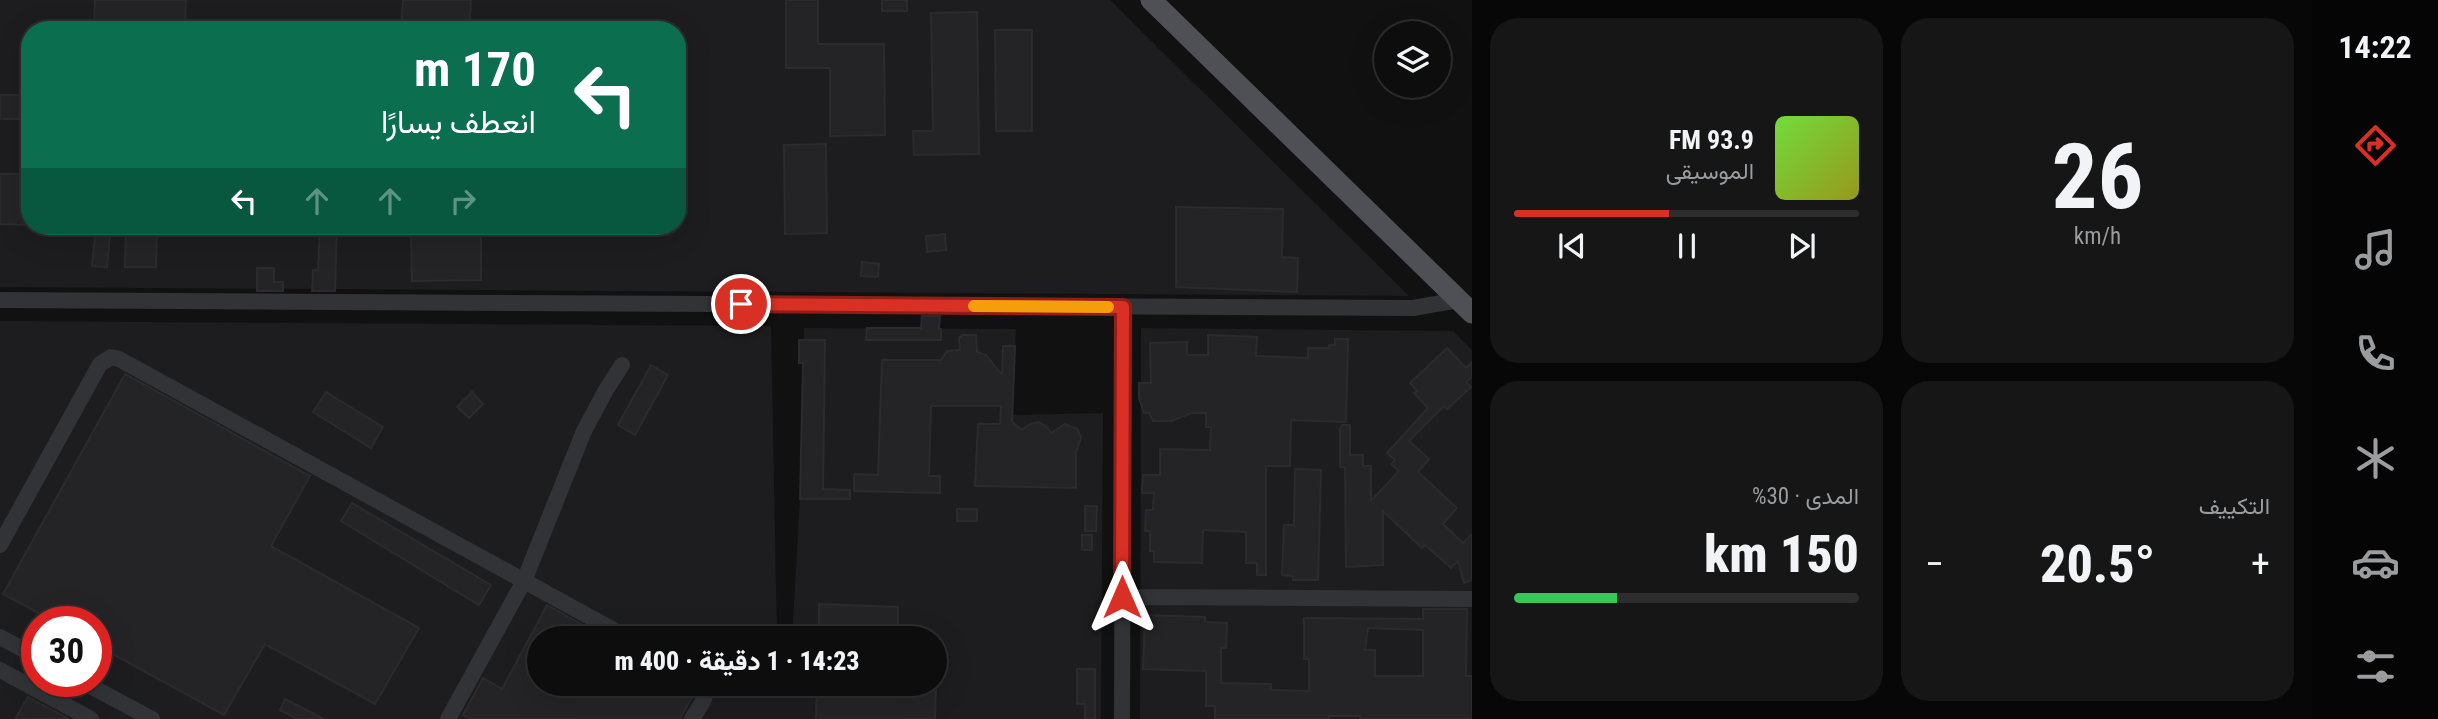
<!DOCTYPE html>
<html lang="ar">
<meta charset="utf-8">
<style>
:root{--surface:#0d0d0e;--page:#161617;--text:#f1f3f6;--muted:#9a9c9e;--line:#2d2d2e;--accent:#d93025}
body{margin:0;font-family:"Roboto Condensed",Vazirmatn,sans-serif;background:var(--page);color:var(--text);direction:rtl;height:100vh;display:flex;flex-direction:column;font-size:26px;white-space:nowrap}
*{box-sizing:border-box;margin:0}
p{font-size:23px;color:var(--muted)}
.icon{flex:none;width:38px;height:38px;fill:none;stroke:currentColor;stroke-width:2;stroke-linecap:round;stroke-linejoin:round}
.map{position:relative;flex:1;overflow:hidden;direction:ltr}
.sheet{display:flex;flex-direction:column;gap:18px;padding:18px;background:#070708;width:840px}
.sheet>*{flex:none}
.hud{position:absolute;left:21px;top:21px;width:665px;height:214px;border-radius:28px;box-shadow:0 7px 28px #0002,0 0 0 2px var(--line);direction:rtl;background:#0b6e4f;color:#fff;overflow:hidden}
.controls{position:absolute;left:1374px;top:21px;display:grid;gap:14px}
.controls a{display:grid;place-items:center;width:77px;height:77px;border-radius:50%;background:var(--surface);box-shadow:0 7px 28px #0002,0 0 0 2px var(--line);font-size:35px}
.speed{position:absolute;left:21px;top:606px;display:flex;gap:14px;font-size:35px;font-weight:700;text-align:center}
.speed>*{display:grid;place-content:center;width:91px;height:91px;border-radius:50%;background:var(--surface);box-shadow:0 7px 28px #0002,0 0 0 2px var(--line);line-height:1}
.speed .limit{border:10px solid #d22;background:#fff;color:#111}
.pin{position:absolute;display:grid;place-items:center;width:60px;height:60px;color:#fff;margin:-30px;border:4px solid #fff;border-radius:50%;box-shadow:0 2px 7px #0007}
.me{position:absolute;width:77px;margin:-38px;rotate:0deg;stroke-linejoin:round;filter:drop-shadow(0 0 5px #0008)}
.turn{display:flex;align-items:center;gap:24px;height:147px;padding:0 35px;font-size:32px}
.turn .icon{width:91px;height:91px;stroke-width:2.5}
.turn b{display:block;font-size:49px;line-height:60px}
.lanes{display:flex;align-items:center;height:66px;padding:0 35px;background:#0003;justify-content:center;gap:35px;direction:ltr}
.lanes .off{opacity:.35}
.big{font-size:52px;font-weight:800;line-height:1.1}
.sheet .card{flex:1;display:flex;flex-direction:column;justify-content:center;gap:10px;min-width:0;padding:0 24px;border-radius:28px;background:var(--page)}
.sheet .dial{align-items:center;gap:0}
.dial b{font-size:91px;line-height:1}
.song{display:flex;align-items:center;gap:21px}
.cover{width:84px;height:84px;border-radius:10px;background:linear-gradient(135deg,hsl(100 70% 55%),hsl(60 70% 35%))}
.played{height:7px;border-radius:4px;background:linear-gradient(90deg,var(--accent) 45%,var(--line) 45%)}
.keys{display:flex;justify-content:space-around;direction:ltr}
.heat{display:flex;justify-content:space-between;align-items:center;font-size:38px;direction:ltr}
.charge{height:10px;border-radius:5px;background:linear-gradient(90deg,#34c759 30%,var(--line) 0)}
.sheet .tiles{flex:1;display:grid;gap:18px;grid-template-columns:repeat(2,1fr)}
.trip{position:absolute;left:527px;top:626px;width:420px;height:70px;border-radius:35px;background:var(--surface);box-shadow:0 7px 28px #0002,0 0 0 2px var(--line);font-weight:800;line-height:70px;text-align:center;direction:rtl}
main{display:flex;flex:1;min-height:0}
.dock{display:flex;flex-direction:column;width:126px;justify-content:space-around;align-items:center;background:#050506;color:var(--muted)}
.dock .icon{width:49px;height:49px}
.dock .active{color:var(--accent)}
.dock b{font-size:32px;color:var(--text)}
.map>svg:first-child{display:block}
.built{fill:#1d1d1f;fill-rule:evenodd}
.building{fill:#242426;stroke:#2b2b2e;stroke-width:2;fill-rule:evenodd}
.lines{fill:none;stroke-linecap:round;stroke-linejoin:round}
.minor{stroke:#323337;stroke-width:16}
.major{stroke:#4f5056;stroke-width:21}
.route-casing{stroke:#8d1f18;stroke-width:18}
.route{stroke:#d93025;stroke-width:12}
.slow{stroke:#f59e0b;stroke-width:12}
</style>
<main>
<nav class="dock">
<b>14:22</b>
<svg class="icon active" aria-label="directions" viewBox="0 0 24 24"><path d="M12 3l9 9-9 9-9-9zM9 14v-3h6M13 9l2 2-2 2"/></svg>
<svg class="icon" aria-label="music" viewBox="0 0 24 24"><path d="M9 18V5l10-2v13"/><circle cx="6" cy="18" r="3"/><circle cx="16" cy="16" r="3"/></svg>
<svg class="icon" aria-label="phone" viewBox="0 0 24 24"><path d="M5 4h4l2 5-3 2q2 4 5 5l2-3 5 2v4C11 20 4 13 5 4z"/></svg>
<svg class="icon" aria-label="climate" viewBox="0 0 24 24"><path d="M12 3v18M4 7l16 10M4 17L20 7"/></svg>
<svg class="icon" aria-label="car" viewBox="0 0 24 24"><path d="M5 17H2v-5l4-1 3-4h7l3 4 3 1v5h-3M9 17h6M6 11h13"/><circle cx="7" cy="17" r="2"/><circle cx="17" cy="17" r="2"/></svg>
<svg class="icon" aria-label="filters" viewBox="0 0 24 24"><path d="M4 7h16M4 17h16"/><circle cx="9" cy="7" r="2"/><circle cx="15" cy="17" r="2"/></svg>
</nav>
<section class="sheet">
<div class="tiles">
<div class="card dial"><b>26</b><p>km/h</p></div>
<div class="card">
<div class="song"><i class="cover"></i><div><b>93.9 FM</b><p>الموسيقى</p></div></div>
<div class="played"></div>
<div class="keys"><svg class="icon" aria-label="previous" viewBox="0 0 24 24"><path d="M18 5L8 12l10 7zM5 5v14"/></svg><svg class="icon" aria-label="pause" viewBox="0 0 24 24"><path d="M8 5v14M16 5v14"/></svg><svg class="icon" aria-label="next" viewBox="0 0 24 24"><path d="M6 5l10 7-10 7zM19 5v14"/></svg></div>
</div>
<div class="card"><p>التكييف</p>
<div class="heat"><a>−</a><b class="big">20.5°</b><a>+</a></div>
</div>
<div class="card"><p>المدى · 30%</p><b class="big">150 km</b><div class="charge"></div></div>
</div>
</section>
<div class="map">
<svg width="1472" height="719" viewBox="0 0 1472 719">
<rect width="100%" height="100%" fill="#111112"/>
<!-- built -->
<path class="built" d="M0,0H1110L1409,296L0,287ZM30,30H677V226H30Z
M0,321L771,326L777,639H539V684H934V639H792L800,498L804,328L1016,329L1012,415L1103,413L1101,719H0ZM37,621H96V681H37Z
M1141,328L1453,331L1472,350V719H1140Z"/>
<!-- building -->
<path class="building" d="M95,0H186L185,30H94Z
M403,0H471L469,30L401,28Z
M786,0H818V44H884L885,135L830,136V68H786Z
M882,0H907V11H882Z
M977,12L979,154L914,155L913,131H933L931,13Z
M995,30H1032V131H996Z
M0,95H30V119H0Z
M826,144L827,233L785,234L784,145Z
M0,174H30V225L0,224Z
M1176,207L1283,209L1282,257L1298,258L1297,292L1176,287Z
M126,226H157L156,267H125Z
M320,226H337L335,291H312L313,270H318Z
M95,234L110,235L107,267L92,266Z
M945,234L946,250L927,252L926,236Z
M481,235V280L412,281L411,236Z
M862,262L879,264L878,277L861,276Z
M257,268H274V282H283V291H257Z
M922,316H940L939,329H941V340H866L867,328H921Z
M962,335H976L977,352L986,355L1002,375L1003,346H1015L1012,422L1022,430L1028,425L1038,422L1046,426L1051,433L1065,424L1077,429L1081,438L1076,452V488L975,486L978,424H1000L1001,406H931L929,476H940V493L854,491V474L878,475L882,360H941L947,351L960,350L959,338Z
M1208,335L1257,337L1256,356L1308,358V348H1329V345H1335V339H1348L1346,422L1291,420L1290,466H1266V575H1257V563H1246V532L1203,530L1202,563L1154,562V551H1150V531H1145L1146,510H1153L1154,493H1142L1143,475H1160V449L1210,450L1211,427H1206V413H1191L1172,421H1153L1149,413H1144L1139,398V383H1151L1150,343L1187,342V355H1208Z
M799,340H825L823,489L850,490V499H800L803,363H799Z
M1447,348L1466,368L1472,362V377L1466,382L1471,387L1447,409L1444,406L1409,441L1429,459L1418,472L1457,508L1443,524L1463,543L1472,534V580L1464,583L1458,561L1451,568L1425,545L1422,548L1383,511V565L1346,567L1345,467H1340V429L1342,425H1350V455H1363V466H1371V501L1399,471L1391,464L1395,460L1387,453L1428,408L1414,393L1417,391L1410,383Z
M651,365L668,375L635,435L618,425Z
M125,374L310,476L271,546L419,628L375,704L265,644L224,715L96,645V621H53L3,594Z
M326,392L383,427L371,448L313,412Z
M472,392L483,404L469,418L457,407Z
M1295,469L1321,470L1318,580H1293V576L1282,575L1284,525H1294Z
M352,503L491,585L479,605L341,521Z
M1085,506H1097L1096,531H1085Z
M957,509H977V521H957Z
M1082,535H1092V550H1082Z
M819,604L898,607V639H819Z
M547,605L608,639H539V684H696L695,691L680,719H471L463,715L483,678L502,689Z
M1423,609H1467L1466,676H1472V719H1360V716H1329V719H1215V706H1206V671L1143,669L1145,615L1205,617V622L1227,623L1226,648H1221V683L1271,684V690L1309,691V659H1304V618L1423,619ZM1368,628L1423,630V676H1375V650H1365Z
M1077,669H1095V719H1085V704H1077Z
M817,684H936L935,719H816Z
M28,697L69,719H15Z
M285,699L324,719H297L280,710Z"/>
<g class="lines">
<!-- minor -->
<path class="minor" d="M0,300L1413,308L1459,300
M0,545L100,364L111,357L119,359L630,639
M1122,597L1472,599
M0,637L37,657
M0,670L91,719
M81,681L152,719
M448,719L524,581L584,431L606,390L622,365
M692,719C698,709 709,696 706,684
M1122,719L1123,307"/>
<!-- major -->
<path class="major" d="M1151,0L1472,313"/>
</g>
<g class="lines">
<defs>
<path id="route" d="M741,304L1123,307L1122,597"/>
</defs>
<!-- route casing -->
<use href="#route" class="route-casing"/>
<!-- route -->
<use href="#route" class="route"/>
<!-- slow -->
<path class="slow" d="M974,306L1108,307"/>
</g>
</svg>
<div class="controls">
<a><svg class="icon" aria-label="layers" viewBox="0 0 24 24"><path d="M12 4l9 5-9 5-9-5zM3 14l9 5 9-5"/></svg></a>
</div>
<div class="speed"><div class="limit">30</div></div>
<div class="pin" style="left:741px;top:304px;background:#d93025"><svg class="icon" aria-label="arrive" viewBox="0 0 24 24"><path d="M6 21V4h12l-3 4 3 4H6"/></svg></div>
<svg class="me" style="left:1122px;top:597px" viewBox="-20 -20 40 40"><path d="M0-17L14 15 0 8-14 15z" fill="#d93025" stroke="#fff" stroke-width="4"/></svg>
<div class="trip">14:23 · 1 دقيقة · 400 m</div>
<div class="hud">
<div class="turn"><svg class="icon" aria-label="left" viewBox="0 0 24 24"><path d="M17 20v-9H6M10 6l-5 5 5 5"/></svg><div><b>170 m</b>انعطف يسارًا</div></div>
<div class="lanes"><svg class="icon" aria-label="left" viewBox="0 0 24 24"><path d="M17 20v-9H6M10 6l-5 5 5 5"/></svg><svg class="icon off" aria-label="ahead" viewBox="0 0 24 24"><path d="M12 20V5M6 11l6-6 6 6"/></svg><svg class="icon off" aria-label="ahead" viewBox="0 0 24 24"><path d="M12 20V5M6 11l6-6 6 6"/></svg><svg class="icon off" aria-label="right" viewBox="0 0 24 24"><path d="M7 20v-9h11M14 6l5 5-5 5"/></svg></div>
</div>
</div>
</main>
